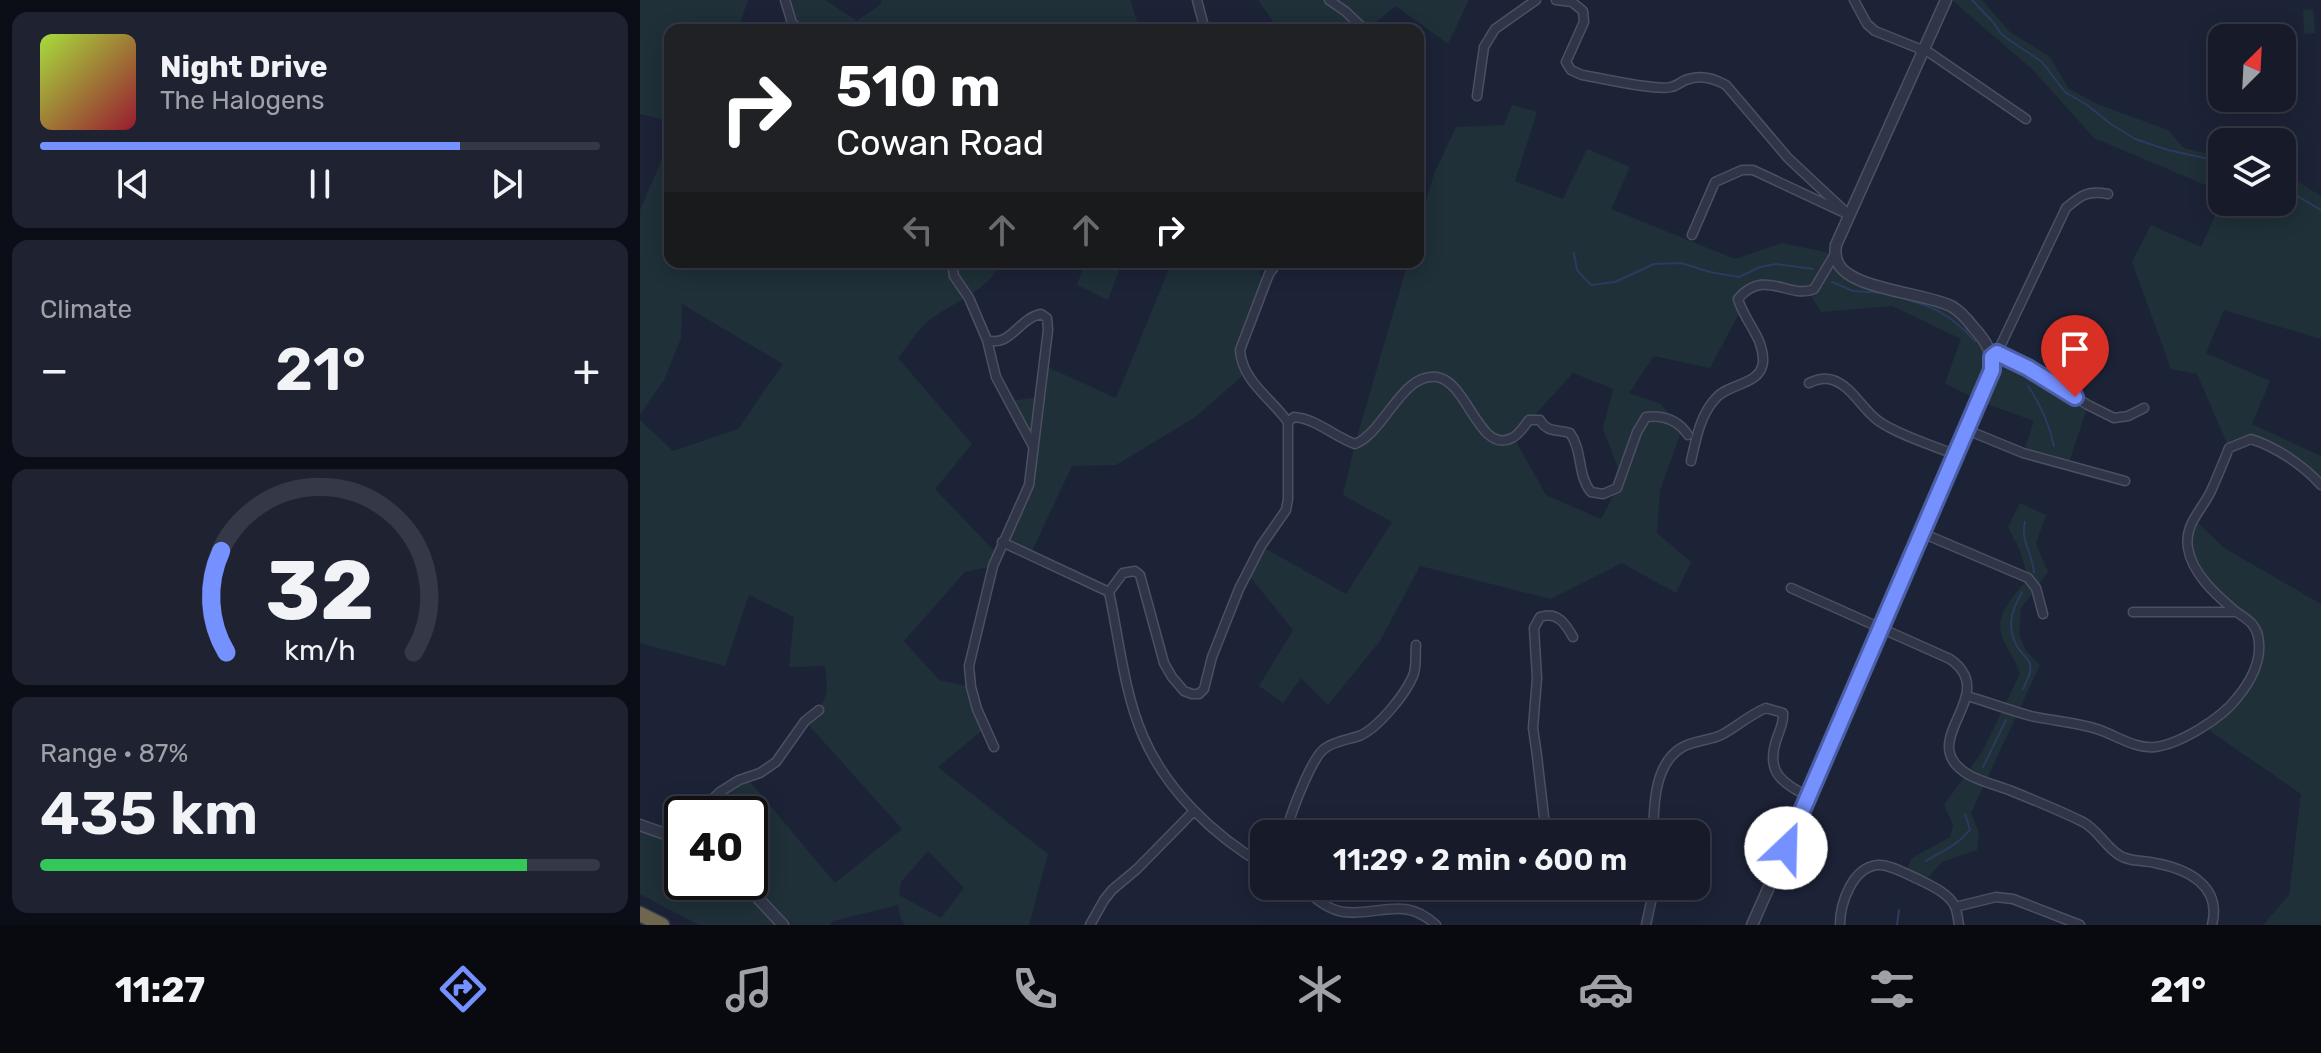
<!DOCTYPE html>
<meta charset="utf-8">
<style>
:root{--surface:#161a29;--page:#1f2331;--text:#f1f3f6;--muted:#9ea1a8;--line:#353846;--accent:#7591ff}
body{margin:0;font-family:Rubik,sans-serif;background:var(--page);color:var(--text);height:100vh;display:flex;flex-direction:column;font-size:30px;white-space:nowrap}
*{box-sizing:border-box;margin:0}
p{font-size:26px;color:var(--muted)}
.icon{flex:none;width:44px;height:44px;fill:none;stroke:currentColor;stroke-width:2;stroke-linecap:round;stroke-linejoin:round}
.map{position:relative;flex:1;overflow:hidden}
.panel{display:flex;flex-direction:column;gap:12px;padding:12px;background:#0c0e17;width:640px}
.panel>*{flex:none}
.hud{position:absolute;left:24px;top:24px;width:760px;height:244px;border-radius:16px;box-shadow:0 4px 20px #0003,0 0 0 2px var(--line);background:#202124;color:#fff;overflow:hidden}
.needle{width:52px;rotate:24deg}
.tools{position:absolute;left:1568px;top:24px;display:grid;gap:16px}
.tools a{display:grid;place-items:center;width:88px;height:88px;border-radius:16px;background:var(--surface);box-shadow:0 4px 20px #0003,0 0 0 2px var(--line);font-size:40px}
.speed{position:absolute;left:24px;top:796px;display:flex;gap:16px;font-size:40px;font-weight:700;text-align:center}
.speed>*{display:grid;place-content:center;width:104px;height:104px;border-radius:50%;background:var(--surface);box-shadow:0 4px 20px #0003,0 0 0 2px var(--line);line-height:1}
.speed .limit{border:4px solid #111;border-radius:12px;background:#fff;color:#111}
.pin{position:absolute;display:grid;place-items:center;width:68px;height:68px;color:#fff;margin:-82px -34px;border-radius:50% 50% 50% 0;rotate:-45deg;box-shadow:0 0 8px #0007}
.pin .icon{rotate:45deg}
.me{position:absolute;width:88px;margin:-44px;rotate:24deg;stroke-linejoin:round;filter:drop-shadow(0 0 6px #0008)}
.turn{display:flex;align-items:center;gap:28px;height:168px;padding:0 40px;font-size:36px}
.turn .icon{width:104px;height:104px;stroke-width:2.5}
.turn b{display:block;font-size:56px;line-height:68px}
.lanes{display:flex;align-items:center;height:76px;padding:0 40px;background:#0003;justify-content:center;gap:40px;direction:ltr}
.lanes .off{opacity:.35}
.big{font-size:60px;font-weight:600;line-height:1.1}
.panel .tile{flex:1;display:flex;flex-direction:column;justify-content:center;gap:12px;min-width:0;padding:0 28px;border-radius:16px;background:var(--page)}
.panel .dial{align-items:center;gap:0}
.dial svg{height:208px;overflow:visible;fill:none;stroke:var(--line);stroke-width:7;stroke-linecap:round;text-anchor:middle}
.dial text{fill:var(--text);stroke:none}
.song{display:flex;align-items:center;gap:24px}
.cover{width:96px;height:96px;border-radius:12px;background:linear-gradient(135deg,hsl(80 70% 55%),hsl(350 70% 35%))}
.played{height:8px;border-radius:4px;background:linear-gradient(90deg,var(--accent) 75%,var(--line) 75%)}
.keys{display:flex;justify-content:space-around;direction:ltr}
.heat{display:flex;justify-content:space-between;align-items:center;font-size:44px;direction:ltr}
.charge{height:12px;border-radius:6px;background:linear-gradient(90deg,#34c759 87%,var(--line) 0)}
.trip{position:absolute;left:610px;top:820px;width:460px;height:80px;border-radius:16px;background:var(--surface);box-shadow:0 4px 20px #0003,0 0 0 2px var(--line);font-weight:600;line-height:80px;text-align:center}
.dock{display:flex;height:128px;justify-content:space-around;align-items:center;background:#090a10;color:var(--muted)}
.dock .icon{width:56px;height:56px}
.dock .on{color:var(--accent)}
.dock b{font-size:36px;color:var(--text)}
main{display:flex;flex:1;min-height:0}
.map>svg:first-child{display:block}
.green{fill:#1f3038;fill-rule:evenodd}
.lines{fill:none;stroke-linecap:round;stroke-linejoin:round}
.stream{stroke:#2d395e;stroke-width:2}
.minor-casing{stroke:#4b5062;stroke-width:11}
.tertiary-casing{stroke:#4b5062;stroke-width:13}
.motorway-casing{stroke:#383d4e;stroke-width:17}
.minor{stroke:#303647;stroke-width:8}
.tertiary{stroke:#303647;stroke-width:10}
.motorway{stroke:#6e674d;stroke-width:14}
.route-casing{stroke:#4c5ea6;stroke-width:20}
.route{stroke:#7591ff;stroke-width:14}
</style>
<main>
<section class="panel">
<div class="tile">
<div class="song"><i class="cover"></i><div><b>Night Drive</b><p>The Halogens</p></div></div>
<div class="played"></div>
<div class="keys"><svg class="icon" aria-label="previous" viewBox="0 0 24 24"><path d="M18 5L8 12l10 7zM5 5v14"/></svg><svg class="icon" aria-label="pause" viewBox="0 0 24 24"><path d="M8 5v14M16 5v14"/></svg><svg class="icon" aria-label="next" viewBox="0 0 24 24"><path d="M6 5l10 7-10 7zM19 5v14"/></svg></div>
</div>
<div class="tile"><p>Climate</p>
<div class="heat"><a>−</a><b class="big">21°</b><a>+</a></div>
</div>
<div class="tile dial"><svg viewBox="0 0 100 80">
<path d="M14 69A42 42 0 1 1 86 69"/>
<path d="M14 69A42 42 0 0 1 12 30" stroke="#7591ff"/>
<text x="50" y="56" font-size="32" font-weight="700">32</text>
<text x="50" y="72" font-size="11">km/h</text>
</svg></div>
<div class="tile"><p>Range · 87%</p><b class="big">435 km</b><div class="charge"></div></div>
</section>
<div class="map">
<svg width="1681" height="925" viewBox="0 0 1681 925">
<rect width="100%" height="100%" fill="#1d2337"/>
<!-- green -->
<path class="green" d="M0,0H108L100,23L102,30H30V121L0,114Z
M135,0H185L217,21L240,5L242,0H490L500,30H160L145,1Z
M618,0H689L694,3L698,0H829L808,44L756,6L726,30H663L636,26Z
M1312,0H1342L1370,32L1410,57L1428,88L1457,104L1528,130L1544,148L1582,157V192L1454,138L1393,70Z
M1673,9L1675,33L1664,34L1663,10Z
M872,105L897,112L875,181L923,199L947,149L990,167L971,209L1095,259L1142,243L1195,254L1208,274L1309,305L1357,353L1448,405L1428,466L1383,453L1394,421L1339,401L1305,383L1321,339L1252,306L1181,312L1169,292L1118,285L1101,295V310L1070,368L1014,356L989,393L1021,404L1035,421L1043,427L1020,490L1017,533L1051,562L1036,593L982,563L911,599L780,566L740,641L688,705L661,678L643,703L619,686L653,630L607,573L621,546L706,594L752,522L703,495L715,444L768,262H778V228L794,174L816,127L864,125ZM933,373L973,389L963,429L982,478L961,519L906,495L874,438Z
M30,141V262H362C344,295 313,301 287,322C276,332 267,347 258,358L332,444L295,489L358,555L353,566L325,572L264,641L299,680L331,687L345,728L298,767L408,854L389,925H265L260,916L258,905L193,921L190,925H59L0,894V827L39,838L42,833V882H110V814H57L80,792L107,778L195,883L262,829L165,721C188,703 189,694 185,666L149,667L154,617L109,595L85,666L0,643V420L33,451L98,429L143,364L42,304L41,338L24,380L0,414V210ZM288,851L324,888L301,918L259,895L261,882Z
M1642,172L1681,196V339L1584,310L1566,353L1630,381L1612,424L1681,456V485L1673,476L1610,439L1589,448L1557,374L1531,369L1492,262L1511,225L1561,247L1582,200V202H1642Z
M445,262H482L468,300L437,285Z
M532,262H619L620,274L625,285L600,350L606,373L554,418L476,465L432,466L390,555L362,542L389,485L393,447L365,402L398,397L403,365L476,398Z
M1380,503L1406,515L1396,543L1408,572L1381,608L1379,634L1386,651L1400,665L1331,813L1339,832L1337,850L1302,862L1284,882L1265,873L1272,858L1310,837L1313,825L1304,805L1342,752L1380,674C1376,659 1364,646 1361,633C1356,612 1376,594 1388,578L1380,551L1368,527Z
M1553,518L1584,548L1681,604V925H1623L1649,895L1661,794L1563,726L1593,704L1617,662L1618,636L1559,574L1547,534Z"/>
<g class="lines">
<!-- stream -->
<path class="stream" d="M1332,0L1353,22L1362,35L1402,62L1425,92L1447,105L1471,124L1495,139L1528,150L1582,162
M1642,187L1681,210
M934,253L937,270L951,285L975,282L1014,264L1041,263L1070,272L1099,277L1120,267L1136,264L1173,269
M1192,282L1213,291L1245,293
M1255,296C1293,307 1307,311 1335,341
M1388,386C1401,405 1409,423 1414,446
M1385,522C1380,541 1393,554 1394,573
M1382,592C1371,611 1366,628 1378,648C1381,653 1388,658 1390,664C1392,673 1386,682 1383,689
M1343,767L1366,720
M1286,861C1302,851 1318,845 1330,830L1325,814
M1257,925L1259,910"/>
<defs>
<path id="minor" d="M145,0L152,23L160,30
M557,0L565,30
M689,0L705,11L725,30
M916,0L932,2L943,11L944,22L926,62L931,70L942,75C962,78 1014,91 1031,87C1038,86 1042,80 1049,79C1061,75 1075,79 1086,85L1148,158L1209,215L1113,170H1102L1075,182L1052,235
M1214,0L1227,24L1235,31L1290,53L1386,119
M837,96L844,47L855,29L896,0
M312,262L314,276L329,298L347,340C370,348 379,318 401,314L407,318L408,330L389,485L353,566L329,666L331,687L337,709L354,747
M347,340L356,377L393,446
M1357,353L1388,368L1448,405L1474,418L1488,416L1504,408
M1352,357L1357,353L1426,208C1441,195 1448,190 1468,194
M1169,383C1177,379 1184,377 1193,380C1213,387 1223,411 1240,422C1261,436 1292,445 1316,455
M648,422L654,417C677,419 693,436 715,444C745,432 762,372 797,377C828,382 839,455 872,438C879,435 884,426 889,420H900C907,433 917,429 930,433C943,451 937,475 951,492L963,494L977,488L997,432L1006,417C1023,415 1038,420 1048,435
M1327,430L1383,453L1485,481
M1051,461C1056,439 1060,415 1076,398C1089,383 1121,385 1123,362C1124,337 1104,321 1098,299C1124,267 1150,300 1174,289L1195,254
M1282,533L1388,578L1396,588L1403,614
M362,542L469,592C479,638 484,693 503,736C526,790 574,836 624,865
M1151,588L1310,659C1363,696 1271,741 1329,775C1342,782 1356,785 1369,790C1394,800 1419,810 1443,822C1458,830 1465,846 1479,855C1489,862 1503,860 1515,863C1548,869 1582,886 1572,925
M469,592L483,573L495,571L500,575L524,663L532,677L544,691L552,694H559L564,689L572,657L599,589L621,546L646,510L648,499V422C631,398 602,381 600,350L629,274L638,262
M1493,612H1596
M1327,696C1348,702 1369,710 1391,716C1413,721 1436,722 1457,729C1476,735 1494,749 1515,747C1540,744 1582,718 1597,698C1611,681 1623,659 1618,636C1615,622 1604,618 1594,610C1575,594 1552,573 1548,548C1544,525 1561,511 1570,493C1577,478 1583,463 1589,448L1611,439C1636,447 1663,465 1681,485
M57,814L80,792L99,780L120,773L136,762L165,721L179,710
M646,834C649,817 671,759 684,749C694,741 707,740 719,736C737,729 765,695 773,676C777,667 775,655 776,645
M906,834L897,756L893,728L897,678L894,628L900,617C917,611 925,623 933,637
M1013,834C1014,805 1014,765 1041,748C1053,740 1071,741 1083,734C1098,726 1109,715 1126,708L1143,713C1144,722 1140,729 1137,738C1125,772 1141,782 1169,797
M660,886C673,896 687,910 704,912C740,916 764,895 796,925
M1315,907L1356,897L1373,899L1440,925
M450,925L464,900L472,890L497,869L554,811
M1006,925L1011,902L1012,886
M1200,925C1200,904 1212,867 1238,865C1250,864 1268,875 1280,880C1292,886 1308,893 1315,906C1317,911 1318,919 1319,925"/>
<path id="tertiary" d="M0,825L42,840
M103,882L143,925
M1112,925L1169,797L1352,370C1352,351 1346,341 1333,327C1327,319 1320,311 1311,306C1284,293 1210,289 1198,263C1195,257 1195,251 1196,245L1306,0"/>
<path id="motorway" d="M0,914L22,925"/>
</defs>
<!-- minor casing -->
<use href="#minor" class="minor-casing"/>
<!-- tertiary casing -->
<use href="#tertiary" class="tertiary-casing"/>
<!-- motorway casing -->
<use href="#motorway" class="motorway-casing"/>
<!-- minor -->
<use href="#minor" class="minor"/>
<!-- tertiary -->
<use href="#tertiary" class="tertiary"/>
<!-- motorway -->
<use href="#motorway" class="motorway"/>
</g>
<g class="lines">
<defs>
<path id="route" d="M1146,848L1352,370V357L1357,353L1388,368L1435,397"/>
</defs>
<!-- route casing -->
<use href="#route" class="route-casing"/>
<!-- route -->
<use href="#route" class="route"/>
</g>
</svg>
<div class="tools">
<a><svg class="needle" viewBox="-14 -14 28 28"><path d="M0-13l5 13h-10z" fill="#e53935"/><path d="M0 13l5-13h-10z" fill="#9ea1a8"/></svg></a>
<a><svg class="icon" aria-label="layers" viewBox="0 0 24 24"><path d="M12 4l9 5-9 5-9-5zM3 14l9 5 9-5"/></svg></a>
</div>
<div class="speed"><div class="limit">40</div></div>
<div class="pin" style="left:1435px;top:397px;background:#d93025"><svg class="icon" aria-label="arrive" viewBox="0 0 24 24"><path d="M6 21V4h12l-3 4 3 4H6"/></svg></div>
<svg class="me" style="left:1146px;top:848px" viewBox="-20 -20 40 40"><circle r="19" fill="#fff"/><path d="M0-13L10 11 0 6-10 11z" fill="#7591ff"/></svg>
<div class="trip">11:29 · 2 min · 600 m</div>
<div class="hud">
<div class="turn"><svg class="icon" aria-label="right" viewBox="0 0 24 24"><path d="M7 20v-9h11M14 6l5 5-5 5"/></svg><div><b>510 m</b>Cowan Road</div></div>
<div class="lanes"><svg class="icon off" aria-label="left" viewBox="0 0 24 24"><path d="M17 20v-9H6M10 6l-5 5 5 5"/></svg><svg class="icon off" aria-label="ahead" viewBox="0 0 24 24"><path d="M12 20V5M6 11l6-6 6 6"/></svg><svg class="icon off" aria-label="ahead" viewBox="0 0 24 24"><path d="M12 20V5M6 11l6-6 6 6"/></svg><svg class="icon" aria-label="right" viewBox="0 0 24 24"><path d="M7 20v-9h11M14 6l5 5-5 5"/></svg></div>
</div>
</div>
</main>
<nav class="dock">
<b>11:27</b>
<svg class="icon on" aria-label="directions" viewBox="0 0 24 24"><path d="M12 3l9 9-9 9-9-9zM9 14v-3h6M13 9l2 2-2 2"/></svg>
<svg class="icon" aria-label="music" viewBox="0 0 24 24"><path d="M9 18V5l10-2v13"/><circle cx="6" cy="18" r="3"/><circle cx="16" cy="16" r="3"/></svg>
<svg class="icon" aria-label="phone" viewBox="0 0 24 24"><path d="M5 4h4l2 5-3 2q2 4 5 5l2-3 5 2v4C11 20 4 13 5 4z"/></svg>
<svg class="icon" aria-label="climate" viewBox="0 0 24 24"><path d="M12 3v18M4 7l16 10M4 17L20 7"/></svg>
<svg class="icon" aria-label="car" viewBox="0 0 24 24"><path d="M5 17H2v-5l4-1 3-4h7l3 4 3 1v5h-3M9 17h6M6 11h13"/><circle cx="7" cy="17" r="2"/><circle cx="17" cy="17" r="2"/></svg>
<svg class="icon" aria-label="filters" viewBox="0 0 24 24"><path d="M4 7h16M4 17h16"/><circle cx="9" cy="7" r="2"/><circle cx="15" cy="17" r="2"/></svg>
<b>21°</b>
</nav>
